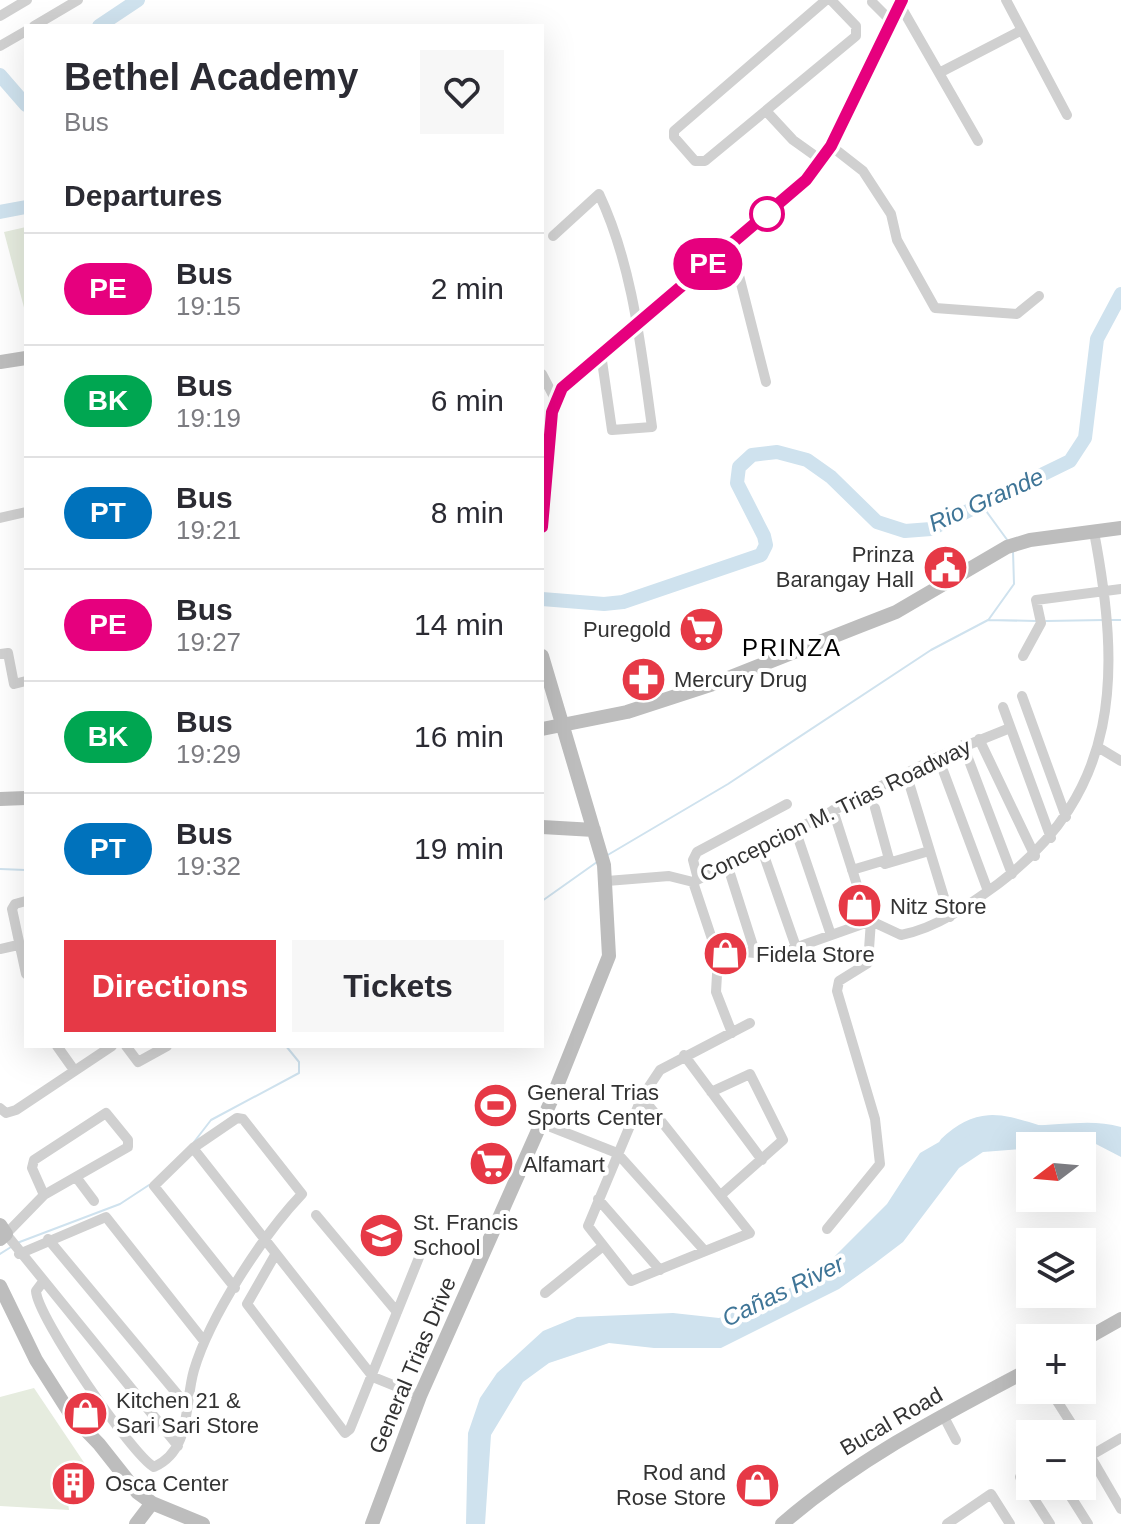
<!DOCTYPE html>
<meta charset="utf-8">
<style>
:root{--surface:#fff;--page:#f7f7f7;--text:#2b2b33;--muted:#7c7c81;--line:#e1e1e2;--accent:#e63946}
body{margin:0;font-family:Arial,sans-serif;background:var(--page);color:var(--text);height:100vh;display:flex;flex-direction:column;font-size:30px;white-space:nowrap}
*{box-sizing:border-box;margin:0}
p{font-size:26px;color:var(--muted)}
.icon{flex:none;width:44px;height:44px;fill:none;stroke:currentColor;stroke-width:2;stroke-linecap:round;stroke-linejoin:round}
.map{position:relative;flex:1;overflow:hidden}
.drawer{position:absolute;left:24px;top:24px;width:520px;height:1024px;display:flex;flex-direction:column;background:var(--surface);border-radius:0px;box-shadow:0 8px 32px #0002}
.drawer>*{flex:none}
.badge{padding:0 16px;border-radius:26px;font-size:28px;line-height:52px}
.needle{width:52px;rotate:254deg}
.buttons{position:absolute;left:1016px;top:1132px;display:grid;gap:16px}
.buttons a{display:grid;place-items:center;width:80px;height:80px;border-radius:0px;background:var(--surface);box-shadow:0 8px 32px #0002;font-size:40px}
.map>.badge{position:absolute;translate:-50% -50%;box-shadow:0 0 0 4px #fff}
h2{padding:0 40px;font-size:30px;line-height:72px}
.round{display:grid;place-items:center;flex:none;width:84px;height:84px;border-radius:0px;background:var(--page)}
.headline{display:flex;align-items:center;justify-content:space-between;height:136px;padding:0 40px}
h1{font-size:38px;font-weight:800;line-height:60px}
.primary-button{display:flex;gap:16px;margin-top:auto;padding:16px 40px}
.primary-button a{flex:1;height:92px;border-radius:0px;background:var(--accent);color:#fff;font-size:32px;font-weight:800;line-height:92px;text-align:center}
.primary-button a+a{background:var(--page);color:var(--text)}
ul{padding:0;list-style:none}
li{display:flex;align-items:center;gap:24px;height:112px;padding:0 40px;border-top:2px solid var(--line)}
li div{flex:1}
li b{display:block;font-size:30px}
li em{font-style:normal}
li .badge{min-width:88px;font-weight:700;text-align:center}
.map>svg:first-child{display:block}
.green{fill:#e6ecdf}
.water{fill:#cfe2ee}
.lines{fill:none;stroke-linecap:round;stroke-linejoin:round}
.stream{stroke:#cfe2ee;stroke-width:2}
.river{stroke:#cfe2ee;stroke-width:14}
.street{stroke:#d0d0d0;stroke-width:10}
.secondary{stroke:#bdbdbd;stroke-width:14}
.line-casing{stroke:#fff;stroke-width:18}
.line{stroke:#e6007e;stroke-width:12}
.stop-dot{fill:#fff;stroke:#e6007e;stroke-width:4}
.labels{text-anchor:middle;stroke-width:8;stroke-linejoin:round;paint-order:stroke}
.poi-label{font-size:22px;fill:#333;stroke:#fff;text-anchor:start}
.street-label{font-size:22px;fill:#333;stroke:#fff}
.water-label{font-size:24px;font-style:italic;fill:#3f7597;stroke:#fff}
.neighbourhood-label{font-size:24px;letter-spacing:2px;fill:#000;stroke:#fff}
</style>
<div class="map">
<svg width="1121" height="1524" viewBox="0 0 1121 1524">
<rect width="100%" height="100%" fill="#fff"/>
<path class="green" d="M 26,227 L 26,315 L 4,232 Z
M 34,1388 L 85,1464 L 66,1489 L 69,1510 L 0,1506 L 0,1397 Z"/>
<path class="water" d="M 1003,1123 C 1043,1131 1083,1116 1121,1127 L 1121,1157 L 1094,1143 L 983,1152 L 959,1168 L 903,1242 L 874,1264 L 839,1289 L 721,1348 L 654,1348 L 609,1343 L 549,1363 L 523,1382 L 491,1435 L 485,1524 L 466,1524 L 468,1433 L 480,1398 L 497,1373 L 543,1331 L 577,1317 L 673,1313 L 719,1318 L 790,1288 L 825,1266 L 887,1204 L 920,1153 L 953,1134 Z"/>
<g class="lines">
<path class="stream" d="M 981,504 L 1008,541
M 989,619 L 1014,584 L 1013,551
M 1110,620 L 1121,620
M 1046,621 L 1104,620
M 606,856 L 728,784 L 931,650 L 988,620 L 1036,621
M 0,869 L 26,870
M 542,901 L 597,862
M 194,1142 L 211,1120 L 299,1073 L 299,1062 L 286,1046
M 17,1243 L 120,1204 L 149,1185
M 0,1254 L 11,1247"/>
<path class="river" d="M 99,26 L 138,0
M 0,75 L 26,105
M 0,212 L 26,207
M 542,599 L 604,604 L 623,602 L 761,555 L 766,545 L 764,536 L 737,483 L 739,467 L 752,455 L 777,452 L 807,460 L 831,477 L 877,522 L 905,531 L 931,529 L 1070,461 L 1085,438 L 1097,339 L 1121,294
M 946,1144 C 981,1110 1006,1123 1045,1134"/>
<path class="street" d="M 826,0 L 674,131 L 674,137 L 695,161 L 705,161 L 856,36 L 856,26 L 831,0
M 1006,0 L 1067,115
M 872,2 L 893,23
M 900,5 L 978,141
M 0,16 L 27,0
M 34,26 L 78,0
M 0,46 L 26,31
M 939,73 L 1022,30
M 767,112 L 793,140 L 821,160
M 831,146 L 863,171 L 891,214 L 897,240 L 935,308 L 1017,314 L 1039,296
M 553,236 L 599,194 C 633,266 641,349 652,427 L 612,430 L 601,354
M 731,244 L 766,382
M 542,374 L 555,399
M 0,518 L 26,512
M 0,654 L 8,653 L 14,684 L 26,681
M 1023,656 L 1041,623 L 1036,600 L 1121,589
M 1022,696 L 1066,817
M 1003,707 L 1051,838
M 979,739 L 1035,856
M 963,745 L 1012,874
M 1101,749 L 1121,761
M 938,757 L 988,891
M 906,773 L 950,917
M 833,810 L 866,913 L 871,921 L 901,935 C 937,928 969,905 998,884 C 1121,791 1121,674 1094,532
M 795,829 L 831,935
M 761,847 L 796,947
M 727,864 L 755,952
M 885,864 L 929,851
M 852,870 L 889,859 L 875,808
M 698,879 L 693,860 L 697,852 L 787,804
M 607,881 L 669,876 L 693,882 L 938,757 L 1010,728
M 693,882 L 718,957 L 716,992 L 732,1033
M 26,901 L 15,904 L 12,909 L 26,974
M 0,949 L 18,945
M 718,957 L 745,952 L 775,955 L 871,921
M 57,1046 L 74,1070
M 126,1046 L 138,1062 L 167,1046
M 684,1055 L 762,1160
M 711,1092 L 750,1074 L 783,1140 L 722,1194
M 642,1097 L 750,1233 L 631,1281 L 588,1226 L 642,1097 L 660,1070 L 750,1023
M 0,1108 L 6,1113 L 16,1110 L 112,1046
M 541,1123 L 617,1153 L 704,1250
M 193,1148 L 373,1377 L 420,1396
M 76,1177 L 94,1201
M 44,1195 L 32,1168 L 34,1160 L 106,1113 L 128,1140 L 128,1147 L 44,1195 L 6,1234 L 178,1446
M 598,1199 L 660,1270
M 316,1215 L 397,1312
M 827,1229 L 880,1164 L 875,1119 L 837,991 L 839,981 L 868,963 L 871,921
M 48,1239 L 188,1407
M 19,1254 L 106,1217 L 204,1341
M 275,1255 L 247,1304 L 345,1433 L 350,1429 L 422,1250
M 42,1283 L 36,1291 C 37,1317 132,1455 154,1467 C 192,1450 184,1404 194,1370 C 210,1316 263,1235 302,1194 L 243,1119 L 237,1118 L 193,1148 L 154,1186 L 235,1288
M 545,1293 L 603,1246
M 1050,1390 L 1078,1434
M 943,1415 L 956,1440
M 1082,1442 L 1121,1509
M 1090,1456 L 1121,1438
M 1030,1471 L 1020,1477 L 1050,1524
M 1064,1486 L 1088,1524
M 947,1524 L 991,1494 L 1010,1524"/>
<path class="secondary" d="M 0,362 L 26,358
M 542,528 L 552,412 L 562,388 L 806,180 L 831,146 L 902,0
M 542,729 L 627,712 L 713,684 L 860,626 L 896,612 L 1007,547 L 1030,540 L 1121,528
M 0,799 L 26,798
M 542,827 L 594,830
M 0,1225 L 6,1234 L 0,1239
M 0,1286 L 36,1360 L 71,1415 L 99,1444 L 137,1492 L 152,1503 L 203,1524
M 1082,1341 L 1121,1319
M 136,1524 L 152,1503
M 372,1524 L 420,1396 L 551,1101 L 609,956 L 604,865 L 542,656
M 782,1524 C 859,1458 941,1416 1030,1369"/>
</g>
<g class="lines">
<defs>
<path id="line" d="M 542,527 L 552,412 L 562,388 L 806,180 L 831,146 L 902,0"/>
</defs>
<use href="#line" class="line-casing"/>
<use href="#line" class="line"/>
</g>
<defs>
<symbol id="civic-disc" viewBox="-11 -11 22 22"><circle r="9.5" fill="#e63946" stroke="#fff"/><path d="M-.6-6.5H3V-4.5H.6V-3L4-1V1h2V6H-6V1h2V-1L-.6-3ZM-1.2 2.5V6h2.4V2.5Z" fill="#fff"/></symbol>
<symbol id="supermarket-disc" viewBox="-11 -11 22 22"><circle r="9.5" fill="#e63946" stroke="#fff"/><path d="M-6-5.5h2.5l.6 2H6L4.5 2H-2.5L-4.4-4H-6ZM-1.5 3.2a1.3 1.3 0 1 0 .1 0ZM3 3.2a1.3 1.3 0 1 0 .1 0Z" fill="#fff"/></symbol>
<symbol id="pharmacy-disc" viewBox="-11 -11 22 22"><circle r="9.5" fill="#e63946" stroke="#fff"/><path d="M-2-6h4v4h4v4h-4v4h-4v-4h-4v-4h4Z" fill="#fff"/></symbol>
<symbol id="shop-disc" viewBox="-11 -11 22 22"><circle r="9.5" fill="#e63946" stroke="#fff"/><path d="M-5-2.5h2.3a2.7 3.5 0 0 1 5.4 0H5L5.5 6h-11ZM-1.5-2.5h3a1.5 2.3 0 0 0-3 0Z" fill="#fff"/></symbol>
<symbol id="stadium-disc" viewBox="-11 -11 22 22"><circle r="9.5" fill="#e63946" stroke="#fff"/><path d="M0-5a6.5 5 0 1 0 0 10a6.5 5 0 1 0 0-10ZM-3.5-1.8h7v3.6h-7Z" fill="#fff"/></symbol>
<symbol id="school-disc" viewBox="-11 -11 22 22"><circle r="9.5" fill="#e63946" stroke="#fff"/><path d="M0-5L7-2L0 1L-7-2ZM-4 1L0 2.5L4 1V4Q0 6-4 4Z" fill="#fff"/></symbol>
<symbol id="building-disc" viewBox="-11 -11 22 22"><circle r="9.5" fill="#e63946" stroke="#fff"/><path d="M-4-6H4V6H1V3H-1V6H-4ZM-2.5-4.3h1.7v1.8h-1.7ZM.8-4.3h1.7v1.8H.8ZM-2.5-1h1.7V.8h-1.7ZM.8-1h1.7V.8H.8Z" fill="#fff"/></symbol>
</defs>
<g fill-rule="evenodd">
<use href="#civic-disc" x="920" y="542" width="51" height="51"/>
<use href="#supermarket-disc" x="676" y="604" width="51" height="51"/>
<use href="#pharmacy-disc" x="618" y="654" width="51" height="51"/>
<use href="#shop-disc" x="834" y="880" width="51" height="51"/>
<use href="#shop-disc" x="700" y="928" width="51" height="51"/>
<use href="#stadium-disc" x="470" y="1080" width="51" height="51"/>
<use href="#supermarket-disc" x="466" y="1138" width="51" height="51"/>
<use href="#school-disc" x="356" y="1210" width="51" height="51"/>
<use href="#shop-disc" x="60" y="1388" width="51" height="51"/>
<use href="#building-disc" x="48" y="1458" width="51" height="51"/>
<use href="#shop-disc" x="732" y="1460" width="51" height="51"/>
</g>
<circle class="stop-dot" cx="767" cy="214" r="16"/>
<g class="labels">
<g class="poi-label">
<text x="914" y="562" text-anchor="end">Prinza<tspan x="914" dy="25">Barangay Hall</tspan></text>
<text x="671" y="637" text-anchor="end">Puregold</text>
<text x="674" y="687">Mercury Drug</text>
<text x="890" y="914">Nitz Store</text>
<text x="756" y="962">Fidela Store</text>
<text x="527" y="1100">General Trias<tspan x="527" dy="25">Sports Center</tspan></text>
<text x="523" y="1172">Alfamart</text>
<text x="413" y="1230">St. Francis<tspan x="413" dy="25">School</tspan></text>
<text x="116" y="1408">Kitchen 21 &amp;<tspan x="116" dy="25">Sari Sari Store</tspan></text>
<text x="726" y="1480" text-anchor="end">Rod and<tspan x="726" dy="25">Rose Store</tspan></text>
<text x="105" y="1491">Osca Center</text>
</g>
<g class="street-label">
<text transform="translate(835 810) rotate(-26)" y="8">Concepcion M. Trias Roadway</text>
<text transform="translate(412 1365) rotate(-67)" y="8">General Trias Drive</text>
<text transform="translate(891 1421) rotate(-30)" y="8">Bucal Road</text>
</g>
<g class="water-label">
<text transform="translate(986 500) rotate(-24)" y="8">Rio Grande</text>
<text transform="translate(783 1291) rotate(-26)" y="8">Cañas River</text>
</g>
<g class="neighbourhood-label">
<text x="792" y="656">PRINZA</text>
</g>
</g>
</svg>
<div class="buttons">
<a><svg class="needle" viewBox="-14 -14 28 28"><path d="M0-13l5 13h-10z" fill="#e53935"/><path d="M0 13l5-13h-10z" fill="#7c7c81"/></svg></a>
<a><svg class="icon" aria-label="layers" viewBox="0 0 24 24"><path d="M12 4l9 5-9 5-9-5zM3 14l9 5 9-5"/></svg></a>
<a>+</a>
<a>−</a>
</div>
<b class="badge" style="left:708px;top:264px;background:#e6007e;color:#fff">PE</b>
<section class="drawer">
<div class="headline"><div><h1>Bethel Academy</h1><p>Bus</p></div><a class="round"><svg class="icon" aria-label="heart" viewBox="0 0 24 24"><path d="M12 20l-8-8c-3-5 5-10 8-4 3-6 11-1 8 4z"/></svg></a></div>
<h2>Departures</h2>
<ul>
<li><span class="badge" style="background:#e6007e;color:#fff">PE</span><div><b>Bus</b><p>19:15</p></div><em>2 min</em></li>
<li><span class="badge" style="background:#00a651;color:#fff">BK</span><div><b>Bus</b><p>19:19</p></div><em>6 min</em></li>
<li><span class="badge" style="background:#0072bc;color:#fff">PT</span><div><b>Bus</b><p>19:21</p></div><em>8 min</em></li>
<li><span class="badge" style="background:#e6007e;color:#fff">PE</span><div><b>Bus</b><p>19:27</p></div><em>14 min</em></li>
<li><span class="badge" style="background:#00a651;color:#fff">BK</span><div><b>Bus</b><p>19:29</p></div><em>16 min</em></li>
<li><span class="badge" style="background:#0072bc;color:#fff">PT</span><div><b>Bus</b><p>19:32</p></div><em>19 min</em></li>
</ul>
<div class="primary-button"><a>Directions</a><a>Tickets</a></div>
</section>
</div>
